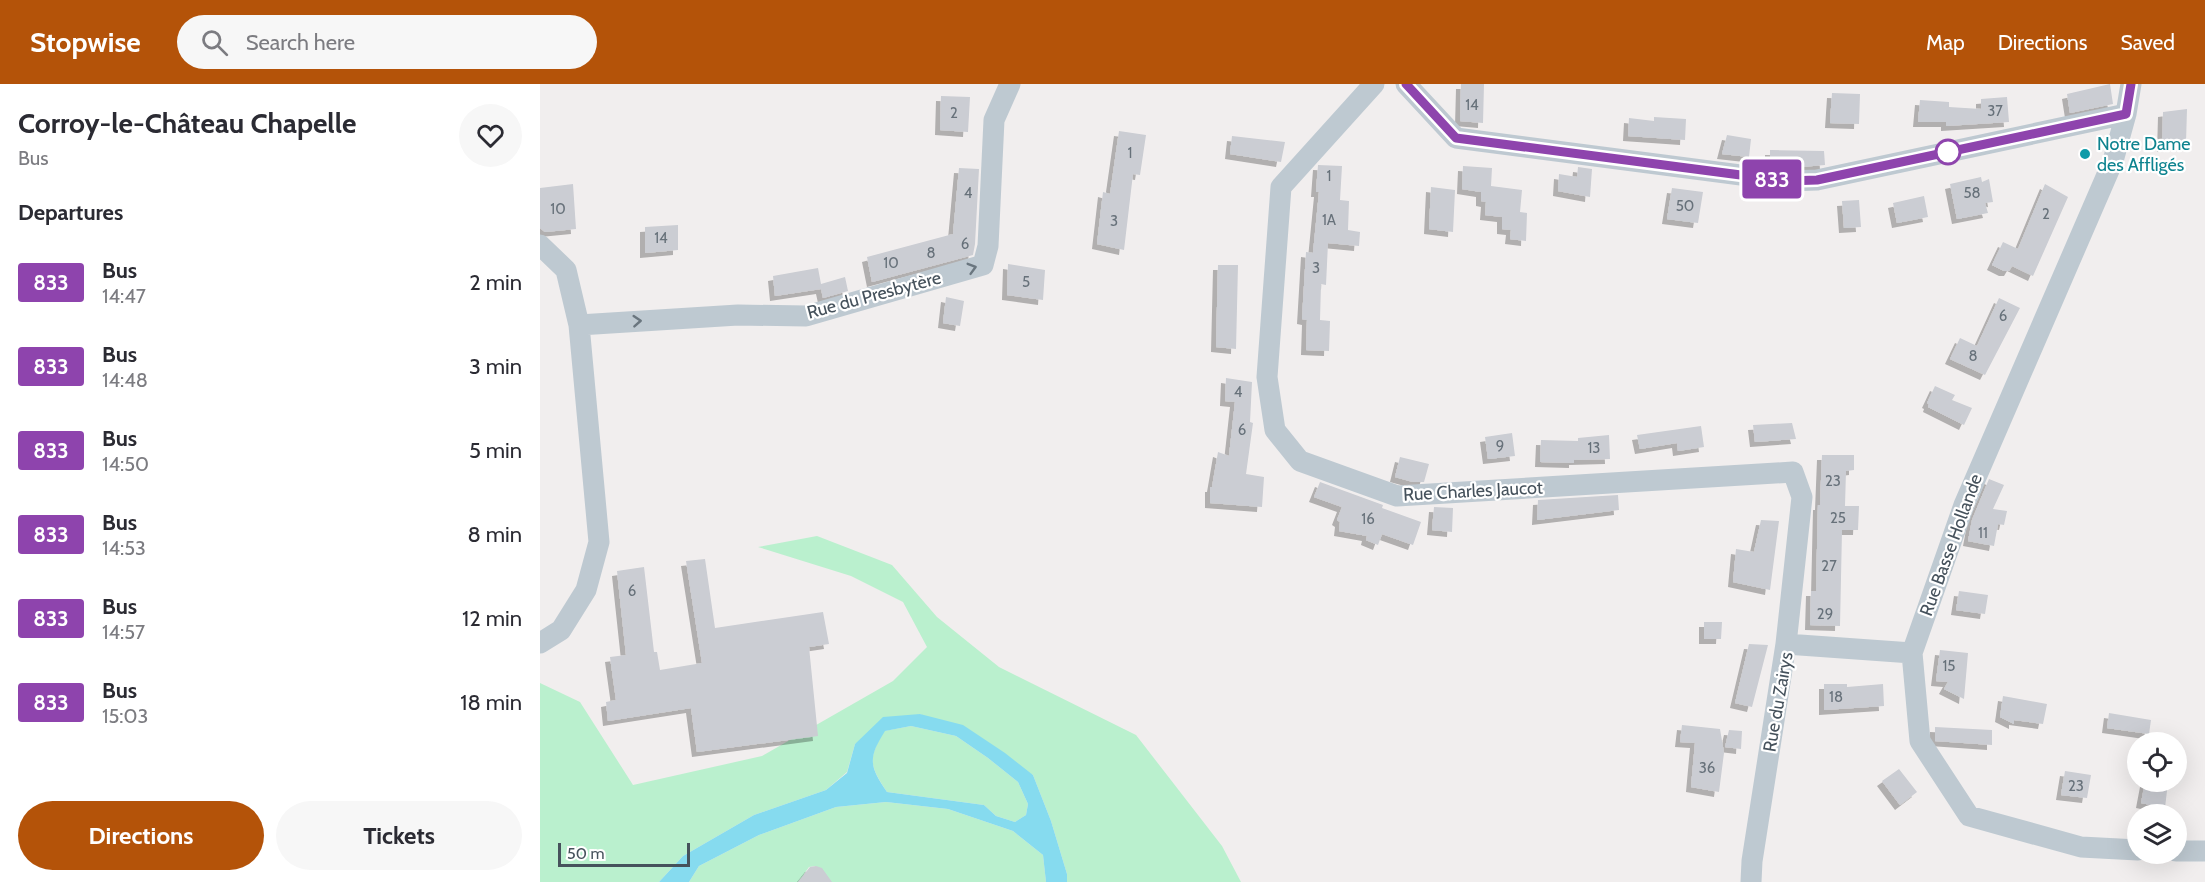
<!DOCTYPE html>
<meta charset="utf-8">
<style>
:root{--surface:#fff;--page:#f7f7f7;--text:#2b2b33;--muted:#7c7c81;--accent:#b45309}
body{margin:0;font-family:Cabin,sans-serif;background:var(--page);color:var(--text);height:100vh;display:flex;flex-direction:column;font-size:22px;white-space:nowrap}
*{box-sizing:border-box;margin:0}
p{font-size:20px;color:var(--muted)}
.icon{flex:none;width:33px;height:33px;fill:none;stroke:currentColor;stroke-width:2;stroke-linecap:round;stroke-linejoin:round}
.map{position:relative;flex:1;overflow:hidden}
.panel{display:flex;flex-direction:column;background:var(--surface);width:540px}
.panel>*{flex:none}
.badge{padding:0 12px;border-radius:4px;font-size:21px;line-height:39px}
.buttons{position:absolute;left:1587px;top:648px;display:grid;gap:12px}
.buttons a{display:grid;place-items:center;width:60px;height:60px;border-radius:50%;background:var(--surface);box-shadow:0 6px 24px #0002;font-size:30px}
.scale{position:absolute;left:18px;bottom:15px;width:132px;box-sizing:border-box;padding-left:6px;border:3px solid #46525c;border-top:0;font-size:16px;line-height:21px;white-space:nowrap;color:#46525c;-webkit-text-stroke:4px #fff;paint-order:stroke}
.map>.badge{position:absolute;translate:-50% -50%;box-shadow:0 0 0 3px #fff}
h2{padding:0 18px;font-size:22px;line-height:54px}
.round{display:grid;place-items:center;flex:none;width:63px;height:63px;border-radius:32px;background:var(--page)}
.headline{display:flex;align-items:center;justify-content:space-between;height:102px;padding:0 18px}
h1{font-size:28px;font-weight:700;line-height:45px}
.action{display:flex;gap:12px;margin-top:auto;padding:12px 18px}
.action a{flex:1;height:69px;border-radius:36px;background:var(--accent);color:#fff;font-size:24px;font-weight:700;line-height:69px;text-align:center}
.action a+a{background:var(--page);color:var(--text)}
ul{padding:0;list-style:none}
li{display:flex;align-items:center;gap:18px;height:84px;padding:0 18px}
li div{flex:1}
li b{display:block;font-size:22px}
li em{font-style:normal}
li .badge{min-width:66px;font-weight:700;text-align:center}
header{display:flex;align-items:center;gap:36px;box-sizing:border-box;height:84px;padding:0 30px;background:var(--accent);color:#fff}
header strong{font-size:28px}
nav{display:flex;gap:33px;margin-inline-start:auto;font-size:21px}
.search{width:420px;height:54px;background:var(--page);display:flex;align-items:center;gap:15px;box-sizing:border-box;padding:0 21px;border-radius:33px;color:var(--muted);font-size:22px}
main{display:flex;flex:1;min-height:0}
.map>svg:first-child{display:block}
.green{fill:#baf0ce}
.water{fill:#86dbef;fill-rule:evenodd}
.building{fill:#cbcdd3;filter:url(#shadow)}
.lines{fill:none;stroke-linecap:round;stroke-linejoin:round}
.minor{stroke:#bec9d1;stroke-width:21}
.oneway{stroke:#6a767f}
.line-casing{stroke:#fff;stroke-width:14}
.line{stroke:#8e44ad;stroke-width:9}
.stop-dot{fill:#fff;stroke:#8e44ad;stroke-width:3}
.culture-dot{fill:#0f9aa8;stroke:#fff;stroke-width:2}
.labels{text-anchor:middle;stroke-width:4.5;stroke-linejoin:round;paint-order:stroke}
.number-label{font-size:15px;fill:#67717a}
.culture-label{font-size:18px;fill:#0d838f;stroke:#fff;text-anchor:start}
.street-label{font-size:18px;fill:#46525c;stroke:#fff}
</style>
<header>
<strong>Stopwise</strong>
<div class="search"><svg class="icon" aria-label="search" viewBox="0 0 24 24"><circle cx="10" cy="10" r="6"/><path d="M15 15l6 6"/></svg>Search here</div>
<nav><a>Map</a><a>Directions</a><a>Saved</a></nav>
</header>
<main>
<section class="panel">
<div class="headline"><div><h1>Corroy-le-Château Chapelle</h1><p>Bus</p></div><a class="round"><svg class="icon" aria-label="heart" viewBox="0 0 24 24"><path d="M12 20l-8-8c-3-5 5-10 8-4 3-6 11-1 8 4z"/></svg></a></div>
<h2>Departures</h2>
<ul>
<li><span class="badge" style="background:#8e44ad;color:#fff">833</span><div><b>Bus</b><p>14:47</p></div><em>2 min</em></li>
<li><span class="badge" style="background:#8e44ad;color:#fff">833</span><div><b>Bus</b><p>14:48</p></div><em>3 min</em></li>
<li><span class="badge" style="background:#8e44ad;color:#fff">833</span><div><b>Bus</b><p>14:50</p></div><em>5 min</em></li>
<li><span class="badge" style="background:#8e44ad;color:#fff">833</span><div><b>Bus</b><p>14:53</p></div><em>8 min</em></li>
<li><span class="badge" style="background:#8e44ad;color:#fff">833</span><div><b>Bus</b><p>14:57</p></div><em>12 min</em></li>
<li><span class="badge" style="background:#8e44ad;color:#fff">833</span><div><b>Bus</b><p>15:03</p></div><em>18 min</em></li>
</ul>
<div class="action"><a>Directions</a><a>Tickets</a></div>
</section>
<div class="map">
<svg width="1665" height="798" viewBox="0 0 1665 798">
<defs>
<filter id="shadow"><feDropShadow dx="-5" dy="5" stdDeviation="0" flood-color="#0004"/></filter>
</defs>
<rect width="100%" height="100%" fill="#f1eeee"/>
<path class="green" d="M 277,452 L 352,481 L 397,533 L 459,583 L 596,651 L 682,762 L 701,798 L 527,798 L 527,790 L 511,737 L 493,691 L 380,630 L 315,660 L 307,688 L 286,706 L 214,731 L 143,772 L 119,798 L 0,798 L 0,599 L 40,618 L 93,701 L 222,672 L 353,597 L 387,563 L 363,518 L 311,492 L 218,463 Z
M 371,642 L 416,652 L 448,674 L 478,698 L 488,720 L 486,731 L 475,738 L 456,732 L 444,721 L 347,708 C 329,681 328,675 344,647 Z
M 346,718 L 408,725 L 473,747 L 503,771 L 506,798 L 286,798 L 276,782 L 269,783 L 264,790 L 264,798 L 149,798 L 159,782 L 219,751 L 296,723 Z"/>
<path class="water" d="M 380,630 L 423,641 L 465,669 L 493,691 L 511,737 L 527,790 L 527,798 L 506,798 L 503,771 L 473,747 L 408,725 L 346,718 L 296,723 L 219,751 L 159,782 L 149,798 L 119,798 L 143,772 L 214,731 L 286,706 L 307,689 L 315,660 L 343,633 ZM 371,642 L 416,652 L 448,674 L 478,698 L 488,720 L 486,731 L 475,738 L 456,732 L 444,721 L 347,708 C 329,682 328,674 345,647 Z"/>
<path class="building" d="M 921,0 L 944,0 L 943,39 L 920,37 Z
M 1570,0 L 1573,20 L 1530,29 L 1527,10 Z
M 1292,9 L 1320,10 L 1319,40 L 1290,39 Z
M 401,12 L 430,13 L 428,48 L 400,46 Z
M 1467,13 L 1469,38 L 1406,42 L 1406,38 L 1378,38 L 1380,16 L 1409,18 L 1409,23 L 1441,25 L 1441,15 Z
M 1647,25 L 1646,59 L 1622,63 L 1623,28 Z
M 1114,33 L 1146,35 L 1145,56 L 1088,52 L 1089,34 L 1114,37 Z
M 579,47 L 606,51 L 600,91 L 593,90 L 584,166 L 557,160 L 563,108 L 570,110 Z
M 1187,51 L 1211,55 L 1209,73 L 1182,70 Z
M 692,52 L 745,58 L 741,78 L 690,70 Z
M 1230,66 L 1284,67 L 1285,81 L 1248,84 L 1230,82 Z
M 778,81 L 802,82 L 800,116 L 809,117 L 808,146 L 820,148 L 819,162 L 788,159 L 786,201 L 781,200 L 780,236 L 790,237 L 789,267 L 766,266 L 767,236 L 762,235 L 766,168 L 773,169 L 779,108 L 776,108 Z
M 923,82 L 952,84 L 951,102 L 982,106 L 980,128 L 987,129 L 986,157 L 970,155 L 971,146 L 962,145 L 962,133 L 945,131 L 946,118 L 941,117 L 941,108 L 922,105 Z
M 1038,83 L 1052,85 L 1050,113 L 1018,107 L 1019,90 L 1037,93 Z
M 419,84 L 439,85 L 435,160 L 433,171 L 332,198 L 327,173 L 413,150 Z
M 1441,93 L 1442,98 L 1449,95 L 1453,118 L 1445,119 L 1448,129 L 1417,135 L 1410,100 Z
M 33,100 L 36,145 L 5,148 L 0,144 L 0,104 Z
M 1505,100 L 1528,113 L 1493,192 L 1472,182 L 1469,187 L 1464,187 L 1452,181 L 1463,158 L 1478,165 Z
M 891,103 L 915,106 L 913,148 L 889,145 Z
M 1132,104 L 1163,108 L 1158,139 L 1127,135 Z
M 1384,112 L 1388,133 L 1357,139 L 1353,119 Z
M 1319,116 L 1321,143 L 1304,144 L 1302,117 Z
M 138,141 L 138,166 L 105,169 L 105,143 Z
M 468,180 L 505,186 L 503,216 L 467,211 Z
M 678,181 L 698,181 L 696,265 L 676,263 Z
M 278,184 L 281,200 L 305,193 L 308,207 L 283,214 L 281,205 L 235,212 L 233,192 Z
M 406,213 L 424,217 L 420,242 L 403,239 Z
M 1459,214 L 1480,224 L 1445,291 L 1410,275 L 1420,254 L 1437,262 Z
M 686,294 L 712,298 L 710,338 L 713,339 L 706,390 L 724,393 L 722,423 L 670,419 L 670,403 L 672,403 L 678,368 L 689,372 L 695,318 L 685,317 Z
M 1395,302 L 1415,311 L 1412,316 L 1432,324 L 1424,341 L 1388,323 L 1389,320 L 1387,319 Z
M 1252,339 L 1256,355 L 1215,358 L 1213,341 Z
M 1161,342 L 1164,363 L 1138,367 L 1137,359 L 1100,365 L 1097,351 Z
M 972,349 L 975,372 L 948,375 L 945,353 Z
M 1069,351 L 1070,375 L 1034,376 L 1034,379 L 1000,378 L 1001,356 L 1038,357 L 1038,354 Z
M 1282,371 L 1314,371 L 1314,386 L 1306,387 L 1305,422 L 1319,422 L 1318,446 L 1302,446 L 1300,542 L 1270,541 L 1271,507 L 1276,507 L 1278,421 L 1280,421 Z
M 860,373 L 889,380 L 884,398 L 873,398 L 855,393 Z
M 1449,395 L 1464,401 L 1453,425 L 1467,427 L 1464,441 L 1458,440 L 1454,462 L 1428,457 L 1432,436 Z
M 780,398 L 843,421 L 842,424 L 881,438 L 873,461 L 842,450 L 838,461 L 826,456 L 827,452 L 799,447 L 800,438 L 797,436 L 802,423 L 774,413 Z
M 1078,411 L 1079,426 L 997,436 L 998,416 Z
M 894,423 L 913,424 L 912,448 L 892,446 Z
M 1221,436 L 1239,437 L 1230,506 L 1193,498 L 1196,465 L 1214,468 Z
M 165,475 L 175,544 L 283,528 L 289,560 L 269,563 L 278,652 L 157,668 L 151,624 L 68,637 L 66,618 L 76,616 L 70,573 L 86,571 L 77,487 L 104,483 L 114,568 L 117,568 L 120,586 L 162,579 L 146,477 Z
M 1419,507 L 1448,511 L 1445,530 L 1416,526 Z
M 1164,538 L 1182,538 L 1181,555 L 1164,555 Z
M 1209,560 L 1228,561 L 1212,623 L 1195,619 Z
M 1400,566 L 1428,569 L 1424,615 L 1404,605 L 1408,598 L 1396,597 Z
M 1284,600 L 1307,600 L 1307,603 L 1343,600 L 1344,622 L 1284,626 Z
M 1463,612 L 1507,620 L 1503,640 L 1474,636 L 1474,640 L 1460,633 Z
M 1569,629 L 1611,636 L 1609,650 L 1567,644 Z
M 1142,641 L 1180,645 L 1184,669 L 1179,708 L 1151,703 L 1155,659 L 1140,658 Z
M 1395,643 L 1452,646 L 1452,661 L 1395,657 Z
M 1189,646 L 1202,647 L 1201,665 L 1185,663 Z
M 1359,685 L 1377,708 L 1360,721 L 1342,697 Z
M 1525,687 L 1551,691 L 1547,714 L 1521,711 Z
M 1605,698 L 1628,698 L 1625,724 L 1601,719 Z
M 276,782 L 282,784 L 292,798 L 258,798 L 270,783 Z"/>
<g class="lines">
<path class="minor" d="M 834,0 L 741,103 L 727,293 L 735,346 L 760,377 L 857,412 L 1253,388 L 1262,413 L 1246,560 L 1212,777 L 1211,798
M 866,0 L 916,54 L 1247,97 L 1277,96 L 1586,30
M 1591,0 L 1586,30 L 1573,77 L 1424,421 L 1372,569 L 1380,657 L 1429,732 L 1541,763 L 1598,766
M 0,161 L 26,186 L 39,241 L 59,458 L 46,506 L 21,546 L 0,559
M 39,241 L 198,231 L 266,232 L 443,181 L 448,162 L 454,36 L 470,0
M 1246,560 L 1372,569
M 1636,767 L 1665,767"/>
</g>
<defs><path id="oneway-chevron" d="M-2-3.5L2.5 0L-2 3.5" fill="none" stroke-width="1.6" stroke-linecap="round" stroke-linejoin="round" transform="scale(1.5)"/></defs>
<g class="oneway">
<use href="#oneway-chevron" transform="translate(432 184) rotate(-16)"/>
<use href="#oneway-chevron" transform="translate(97 237) rotate(-4)"/>
</g>
<g class="lines">
<defs>
<path id="line" d="M 866,0 L 916,54 L 1247,97 L 1277,96 L 1586,30 L 1591,0"/>
</defs>
<use href="#line" class="line-casing"/>
<use href="#line" class="line"/>
</g>
<circle class="stop-dot" cx="1408" cy="68" r="12"/>
<circle class="culture-dot" cx="1545" cy="70" r="6"/>
<g class="labels">
<g class="number-label">
<text x="932" y="26">14</text>
<text x="1455" y="32">37</text>
<text x="414" y="34">2</text>
<text x="590" y="74">1</text>
<text x="789" y="97">1</text>
<text x="428" y="114">4</text>
<text x="1432" y="114">58</text>
<text x="1145" y="127">50</text>
<text x="18" y="130">10</text>
<text x="1506" y="135">2</text>
<text x="789" y="141">1A</text>
<text x="574" y="142">3</text>
<text x="121" y="159">14</text>
<text x="425" y="165">6</text>
<text x="391" y="174">8</text>
<text x="351" y="184">10</text>
<text x="776" y="189">3</text>
<text x="486" y="203">5</text>
<text x="1463" y="237">6</text>
<text x="1433" y="277">8</text>
<text x="698" y="313">4</text>
<text x="702" y="351">6</text>
<text x="960" y="367">9</text>
<text x="1054" y="369">13</text>
<text x="1293" y="402">23</text>
<text x="1298" y="439">25</text>
<text x="828" y="440">16</text>
<text x="1443" y="454">11</text>
<text x="1289" y="487">27</text>
<text x="92" y="512">6</text>
<text x="1285" y="535">29</text>
<text x="1409" y="587">15</text>
<text x="1296" y="618">18</text>
<text x="1167" y="689">36</text>
<text x="1536" y="707">23</text>
</g>
<g class="culture-label">
<text x="1557" y="66">Notre Dame<tspan x="1557" dy="21">des Affligés</tspan></text>
</g>
<g class="street-label">
<text transform="translate(334 211) rotate(-15)" y="6">Rue du Presbytère</text>
<text transform="translate(933 407) rotate(-3)" y="6">Rue Charles Jaucot</text>
<text transform="translate(1411 461) rotate(-70)" y="6">Rue Basse Hollande</text>
<text transform="translate(1238 618) rotate(-80)" y="6">Rue du Zairys</text>
</g>
</g>
</svg>
<div class="buttons">
<a><svg class="icon" aria-label="locate" viewBox="0 0 24 24"><circle cx="12" cy="12" r="6"/><path d="M12 2v4M12 18v4M2 12h4M18 12h4"/></svg></a>
<a><svg class="icon" aria-label="layers" viewBox="0 0 24 24"><path d="M12 4l9 5-9 5-9-5zM3 14l9 5 9-5"/></svg></a>
</div>
<div class="scale">50 m</div>
<b class="badge" style="left:1232px;top:95px;background:#8e44ad;color:#fff">833</b>
</div>
</main>
